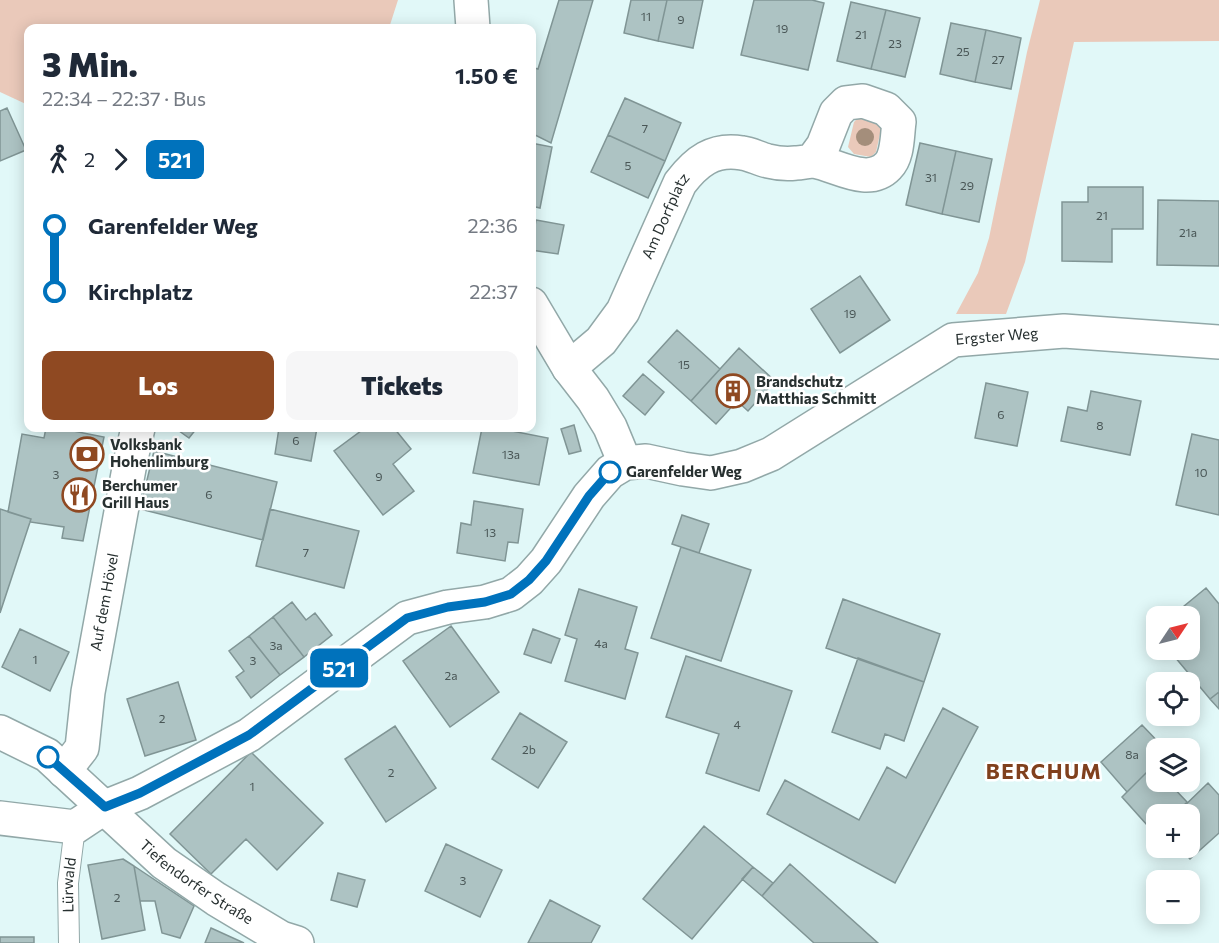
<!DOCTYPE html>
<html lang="de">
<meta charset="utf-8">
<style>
:root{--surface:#fff;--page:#f6f6f7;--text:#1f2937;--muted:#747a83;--accent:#8f4922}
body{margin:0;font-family:Commissioner,sans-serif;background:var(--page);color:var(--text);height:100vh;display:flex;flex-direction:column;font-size:22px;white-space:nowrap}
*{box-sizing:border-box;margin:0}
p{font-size:20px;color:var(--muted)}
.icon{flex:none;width:33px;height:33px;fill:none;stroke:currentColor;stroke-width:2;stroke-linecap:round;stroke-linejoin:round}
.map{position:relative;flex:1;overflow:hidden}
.side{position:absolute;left:24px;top:24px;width:512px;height:408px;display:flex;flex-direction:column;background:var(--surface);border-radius:12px;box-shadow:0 3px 15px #0003}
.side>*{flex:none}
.badge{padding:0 12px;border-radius:9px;font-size:21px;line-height:39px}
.needle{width:39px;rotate:55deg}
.fabs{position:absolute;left:1146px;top:606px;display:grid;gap:12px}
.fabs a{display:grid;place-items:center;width:54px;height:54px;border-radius:12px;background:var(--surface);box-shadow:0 3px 15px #0003;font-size:30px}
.map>.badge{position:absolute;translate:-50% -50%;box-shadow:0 0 0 3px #fff}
.legs{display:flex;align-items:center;gap:9px;height:66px;padding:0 18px;font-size:20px}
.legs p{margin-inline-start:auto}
.overview{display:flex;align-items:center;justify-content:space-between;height:102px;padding:0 18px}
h1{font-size:33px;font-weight:800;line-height:45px}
.cta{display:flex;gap:12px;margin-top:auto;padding:12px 18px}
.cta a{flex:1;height:69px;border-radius:12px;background:var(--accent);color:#fff;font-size:24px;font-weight:800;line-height:69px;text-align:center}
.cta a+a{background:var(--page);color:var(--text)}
ul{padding:0 18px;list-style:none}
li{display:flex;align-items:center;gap:21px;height:66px;font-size:22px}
li i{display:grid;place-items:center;width:9px;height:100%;margin:0 8px;background:currentColor}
li i::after{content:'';width:15px;height:15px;margin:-8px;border:4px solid;border-radius:50%;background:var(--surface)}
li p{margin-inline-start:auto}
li:first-child i{background:linear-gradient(#0000 50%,currentColor 0)}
li:last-child i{background:linear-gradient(currentColor 50%,#0000 0)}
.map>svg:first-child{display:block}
.green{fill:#eac9ba}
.building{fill:#adc3c3;stroke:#809595;stroke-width:1.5}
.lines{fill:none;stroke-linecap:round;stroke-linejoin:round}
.lane-casing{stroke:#92a8a8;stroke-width:22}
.street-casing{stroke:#92a8a8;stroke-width:36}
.lane{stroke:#fff;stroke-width:20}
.street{stroke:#fff;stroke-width:33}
.tree{fill:#a48e7b}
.line-1-casing{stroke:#fff;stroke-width:14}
.line-1{stroke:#0072bc;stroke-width:9}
.stop-1-dot{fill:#fff;stroke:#0072bc;stroke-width:3}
.labels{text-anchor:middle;stroke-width:5;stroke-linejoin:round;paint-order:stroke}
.number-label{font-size:12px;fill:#495656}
.street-label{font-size:15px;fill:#283131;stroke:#fff}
.poi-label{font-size:15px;font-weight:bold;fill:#283131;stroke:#fff;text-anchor:start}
.stop-label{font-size:15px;font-weight:bold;fill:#283131;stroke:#fff;text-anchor:start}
.district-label{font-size:21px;font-weight:bold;letter-spacing:1.5px;fill:#80401d;stroke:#fff}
</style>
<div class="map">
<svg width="1219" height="943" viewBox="0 0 1219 943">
<rect width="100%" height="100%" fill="#e1f8f8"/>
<path class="green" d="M 0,0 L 398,0 L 389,28 L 28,28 L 28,105 L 0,92 Z
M 1040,0 L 1219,0 L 1219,41 L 1074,42 L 1025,262 L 1006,314 L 956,314 L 978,273 L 989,238 L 1027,52 Z
M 860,116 L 882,125 L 876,152 L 871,157 L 854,154 L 848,147 L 854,122 Z"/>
<path class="building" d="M 559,0 L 593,0 L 551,143 L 531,133 L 531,67 L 538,69 Z
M 631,0 L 667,0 L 658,41 L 624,33 Z
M 667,0 L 703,0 L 693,48 L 658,41 Z
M 754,0 L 812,0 L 824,3 L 808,70 L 741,55 Z
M 851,2 L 886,10 L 871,69 L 837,61 Z
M 886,10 L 920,18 L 905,77 L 871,69 Z
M 951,23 L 986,30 L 975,82 L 940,74 Z
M 986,30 L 1021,38 L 1011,89 L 975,82 Z
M 625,98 L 681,123 L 665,161 L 608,135 Z
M 7,108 L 26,150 L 0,161 L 0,111 Z
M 608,135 L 665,161 L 648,198 L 591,172 Z
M 531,143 L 552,147 L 540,208 L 531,206 Z
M 920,143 L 956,151 L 942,214 L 906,205 Z
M 956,151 L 992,159 L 979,222 L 942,214 Z
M 1088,187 L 1143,187 L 1143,229 L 1112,229 L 1112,262 L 1062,261 L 1062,202 L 1088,202 Z
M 1158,200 L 1219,201 L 1219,266 L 1157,265 Z
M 536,220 L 564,225 L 558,254 L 531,250 Z
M 860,276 L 890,320 L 840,353 L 811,309 Z
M 677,330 L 720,369 L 691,401 L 648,362 Z
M 739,348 L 775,381 L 748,411 L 737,401 L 716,424 L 691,401 Z
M 643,374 L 664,392 L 645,415 L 623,396 Z
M 986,383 L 1028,392 L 1017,446 L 975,438 Z
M 1091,391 L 1141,401 L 1130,455 L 1061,441 L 1068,407 L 1087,411 Z
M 574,425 L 581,451 L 569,454 L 561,429 Z
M 46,428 L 58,428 L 104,437 L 83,541 L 62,538 L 64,527 L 30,522 L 31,519 L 8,512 L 22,434 L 44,438 Z
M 175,428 L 197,428 L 189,438 Z
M 279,428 L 317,428 L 311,461 L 275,454 Z
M 365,428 L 394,428 L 411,449 L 393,464 L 414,491 L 383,515 L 334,451 Z
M 482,428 L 497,428 L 548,438 L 539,485 L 473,473 Z
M 1192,434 L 1219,440 L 1219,515 L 1176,505 Z
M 154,451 L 277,482 L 263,540 L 140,509 Z
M 474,501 L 523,509 L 518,543 L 508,542 L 505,561 L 457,553 L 461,523 L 471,525 Z
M 0,509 L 31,519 L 0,613 Z
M 270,509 L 359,531 L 344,588 L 256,566 Z
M 682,515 L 709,524 L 699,553 L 672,544 Z
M 681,547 L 751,570 L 721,661 L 651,638 Z
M 1206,588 L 1219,604 L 1219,692 L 1210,699 L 1169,650 L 1190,650 L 1190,616 L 1172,616 Z
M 579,589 L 637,607 L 625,649 L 638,653 L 625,699 L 565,681 L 577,639 L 565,635 Z
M 843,599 L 940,634 L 924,682 L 826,648 Z
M 292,602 L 306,620 L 315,613 L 332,635 L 304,657 L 273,617 Z
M 273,617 L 304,657 L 280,675 L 249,636 Z
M 451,626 L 499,692 L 450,727 L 403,661 Z
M 20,629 L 69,652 L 50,691 L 2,667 Z
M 533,629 L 560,639 L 551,663 L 524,654 Z
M 249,636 L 280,675 L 251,698 L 236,677 L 244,671 L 229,651 Z
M 686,656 L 792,691 L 759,791 L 706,773 L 719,734 L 666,717 Z
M 858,658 L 924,682 L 904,741 L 885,734 L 880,749 L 832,732 Z
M 178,682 L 196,740 L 145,756 L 127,699 Z
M 1219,692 L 1219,709 L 1210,699 Z
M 943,708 L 978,727 L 895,883 L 767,814 L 785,780 L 859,820 L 887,767 L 906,778 Z
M 520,713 L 567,742 L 538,788 L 492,759 Z
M 1142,725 L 1164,748 L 1156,748 L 1156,763 L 1127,792 L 1101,762 Z
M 395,726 L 436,788 L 386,822 L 345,759 Z
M 251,752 L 323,823 L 277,870 L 246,839 L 211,874 L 170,834 Z
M 1153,766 L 1156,769 L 1156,782 L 1168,782 L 1187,802 L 1176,814 L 1156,814 L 1156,835 L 1122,797 Z
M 1208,783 L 1219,795 L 1219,833 L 1190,859 L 1180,848 L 1190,848 L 1190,814 L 1176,814 Z
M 704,826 L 753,867 L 692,939 L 643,899 Z
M 446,844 L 502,870 L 480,917 L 425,891 Z
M 123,859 L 134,866 L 145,930 L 102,939 L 88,865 Z
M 790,864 L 878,943 L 814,943 L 762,896 Z
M 134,866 L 194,906 L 180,938 L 162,933 L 155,901 L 140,901 Z
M 753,867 L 773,883 L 762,896 L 742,879 Z
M 338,873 L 365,880 L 357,907 L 331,900 Z
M 550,900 L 600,926 L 591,943 L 528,943 Z
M 211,928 L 244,943 L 205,943 Z
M 0,937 L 34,937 L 34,943 L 0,943 Z"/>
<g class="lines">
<defs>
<g id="lane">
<path id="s1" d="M 69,943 L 68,883 L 75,827"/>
</g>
<g id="street">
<path d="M 471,0 L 473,28"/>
<path d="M 531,304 L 569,368 L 593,399 L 610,427 L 625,463"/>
<path id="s2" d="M 569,368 L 601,341 L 623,311 L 680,183 C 696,162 713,148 742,153 C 751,154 759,159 768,161 C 776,163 787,164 796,163 C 802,163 808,161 814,161 C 837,165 868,187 888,166 C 898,156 897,136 899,122 L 886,109 L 863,101 L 846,103 L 836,113 L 823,146 L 812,161"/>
<path id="s3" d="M 0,732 L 47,755 L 164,863 L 216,899 L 281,938 L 297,943"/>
<path id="s4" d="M 64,771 L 82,748 L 88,692 L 130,463 L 138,428"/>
<path id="s5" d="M 0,818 L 75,827 L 105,807 L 140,793 L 249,735 L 407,618 L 448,607 L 485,602 L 511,594 L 529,580 L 546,561 L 589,496 L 610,472 L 625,463 L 646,461 L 683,469 L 711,473 L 742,466 L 771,454 L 953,340 L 1064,331 L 1219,342"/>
</g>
</defs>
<use href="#lane" class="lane-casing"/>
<use href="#street" class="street-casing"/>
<use href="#lane" class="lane"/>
<use href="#street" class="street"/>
</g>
<circle class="tree" cx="865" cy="137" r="9"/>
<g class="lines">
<defs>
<path id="line-1" d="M 48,757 L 105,807 L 140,793 L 249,735 L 407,618 L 448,607 L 485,602 L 511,594 L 529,580 L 546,561 L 589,496 L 610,472"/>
</defs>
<use href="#line-1" class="line-1-casing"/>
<use href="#line-1" class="line-1"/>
</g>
<defs>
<symbol id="building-ring" viewBox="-11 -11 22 22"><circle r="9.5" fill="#fff" stroke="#8f4922" stroke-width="1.5"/><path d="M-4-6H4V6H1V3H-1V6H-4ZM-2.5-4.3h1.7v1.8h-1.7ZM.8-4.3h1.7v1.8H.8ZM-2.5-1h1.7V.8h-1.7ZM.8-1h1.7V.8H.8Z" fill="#8f4922"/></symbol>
<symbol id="bank-ring" viewBox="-11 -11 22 22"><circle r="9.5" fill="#fff" stroke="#8f4922" stroke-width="1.5"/><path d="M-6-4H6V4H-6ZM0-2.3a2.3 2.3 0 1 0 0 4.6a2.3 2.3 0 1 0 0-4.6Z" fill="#8f4922"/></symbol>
<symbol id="restaurant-ring" viewBox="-11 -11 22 22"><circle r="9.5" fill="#fff" stroke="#8f4922" stroke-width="1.5"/><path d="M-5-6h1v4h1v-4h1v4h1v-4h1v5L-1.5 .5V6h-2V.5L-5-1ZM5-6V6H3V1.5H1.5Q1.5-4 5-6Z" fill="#8f4922"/></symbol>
</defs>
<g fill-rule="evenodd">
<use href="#building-ring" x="714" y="372" width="38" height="38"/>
<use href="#bank-ring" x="68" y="435" width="38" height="38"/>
<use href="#restaurant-ring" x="60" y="476" width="38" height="38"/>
</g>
<g class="stop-1-dot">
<circle cx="610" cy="472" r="10"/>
<circle cx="48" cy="757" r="10"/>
</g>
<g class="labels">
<g class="number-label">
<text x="646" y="21">11</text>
<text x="681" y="24">9</text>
<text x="782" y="33">19</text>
<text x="861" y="39">21</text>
<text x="895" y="48">23</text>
<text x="963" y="56">25</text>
<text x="998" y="64">27</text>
<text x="645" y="133">7</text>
<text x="628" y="170">5</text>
<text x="931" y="182">31</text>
<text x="967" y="190">29</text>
<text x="1102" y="220">21</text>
<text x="1188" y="237">21a</text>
<text x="850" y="318">19</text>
<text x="684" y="369">15</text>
<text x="1001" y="419">6</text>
<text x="1100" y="430">8</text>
<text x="296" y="445">6</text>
<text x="511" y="459">13a</text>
<text x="1201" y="477">10</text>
<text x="56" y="479">3</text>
<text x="379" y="481">9</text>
<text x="209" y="499">6</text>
<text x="490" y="537">13</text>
<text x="306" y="557">7</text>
<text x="601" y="648">4a</text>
<text x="276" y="650">3a</text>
<text x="35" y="664">1</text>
<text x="253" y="665">3</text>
<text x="451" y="680">2a</text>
<text x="162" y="723">2</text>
<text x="737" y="729">4</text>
<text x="529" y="754">2b</text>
<text x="1132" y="759">8a</text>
<text x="391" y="777">2</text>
<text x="252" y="791">1</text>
<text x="463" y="885">3</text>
<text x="117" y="902">2</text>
</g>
<g class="street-label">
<text dy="5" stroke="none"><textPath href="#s2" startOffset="183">Am Dorfplatz</textPath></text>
<text dy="5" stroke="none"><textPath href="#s5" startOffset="1161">Ergster Weg</textPath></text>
<text dy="5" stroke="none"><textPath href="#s4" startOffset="177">Auf dem Hövel</textPath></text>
<text dy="5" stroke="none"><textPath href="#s3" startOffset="249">Tiefendorfer Straße</textPath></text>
<text dy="5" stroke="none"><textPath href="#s1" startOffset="58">Lürwald</textPath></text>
</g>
<g class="poi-label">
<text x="756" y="387">Brandschutz<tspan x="756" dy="17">Matthias Schmitt</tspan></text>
<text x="110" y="450">Volksbank<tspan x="110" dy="17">Hohenlimburg</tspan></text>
<text x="102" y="491">Berchumer<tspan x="102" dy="17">Grill Haus</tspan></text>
</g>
<g class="stop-label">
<text x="626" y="477">Garenfelder Weg</text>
</g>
<g class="district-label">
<text x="1044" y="779">BERCHUM</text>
</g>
</g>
</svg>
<div class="fabs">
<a><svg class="needle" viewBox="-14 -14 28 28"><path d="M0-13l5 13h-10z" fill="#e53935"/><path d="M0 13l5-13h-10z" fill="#747a83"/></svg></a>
<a><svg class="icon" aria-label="locate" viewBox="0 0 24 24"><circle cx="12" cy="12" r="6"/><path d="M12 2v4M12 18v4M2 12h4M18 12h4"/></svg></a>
<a><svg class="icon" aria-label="layers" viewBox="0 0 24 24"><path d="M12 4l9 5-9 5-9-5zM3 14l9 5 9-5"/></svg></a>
<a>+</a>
<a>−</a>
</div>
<b class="badge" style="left:339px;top:668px;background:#0072bc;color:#fff">521</b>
<section class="side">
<div class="overview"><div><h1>3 Min.</h1><p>22:34 – 22:37 · Bus</p></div><b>1.50 €</b></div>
<div class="legs"><svg class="icon" aria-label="walk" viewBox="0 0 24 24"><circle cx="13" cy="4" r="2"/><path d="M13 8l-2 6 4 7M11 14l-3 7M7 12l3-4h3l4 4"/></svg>2<svg class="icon" aria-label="forward" viewBox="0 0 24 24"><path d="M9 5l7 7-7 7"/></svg><b class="badge" style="background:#0072bc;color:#fff">521</b></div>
<ul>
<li><i style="color:#0072bc"></i><b>Garenfelder Weg</b><p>22:36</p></li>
<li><i style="color:#0072bc"></i><b>Kirchplatz</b><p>22:37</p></li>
</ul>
<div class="cta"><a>Los</a><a>Tickets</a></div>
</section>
</div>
